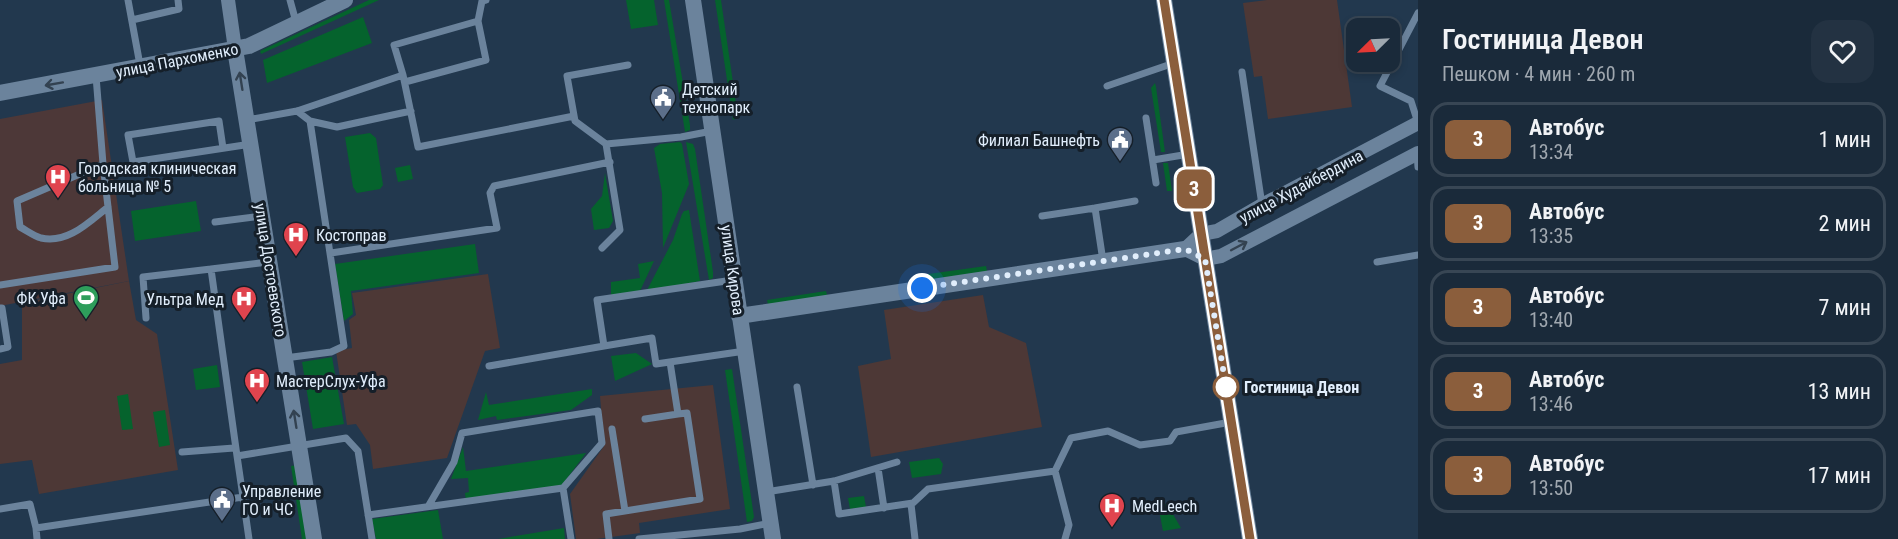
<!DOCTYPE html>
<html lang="ru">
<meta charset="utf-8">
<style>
:root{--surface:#1a2a3a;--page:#233242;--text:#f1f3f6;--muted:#9fa7af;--line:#384654}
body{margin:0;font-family:"Roboto Condensed",sans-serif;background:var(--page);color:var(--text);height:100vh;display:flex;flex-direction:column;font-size:22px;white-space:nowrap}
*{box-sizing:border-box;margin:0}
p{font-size:20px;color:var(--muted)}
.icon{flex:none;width:33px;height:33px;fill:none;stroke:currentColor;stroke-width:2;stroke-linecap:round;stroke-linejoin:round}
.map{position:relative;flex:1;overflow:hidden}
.drawer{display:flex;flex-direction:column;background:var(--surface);width:480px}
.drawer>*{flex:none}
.badge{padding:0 12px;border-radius:9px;font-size:21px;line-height:39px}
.needle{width:39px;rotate:246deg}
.fabs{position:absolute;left:1346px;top:18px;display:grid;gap:12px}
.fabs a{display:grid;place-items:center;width:54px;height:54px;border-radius:12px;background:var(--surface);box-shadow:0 3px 9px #0003,0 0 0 2px var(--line);font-size:30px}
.you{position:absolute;width:30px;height:30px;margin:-15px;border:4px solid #fff;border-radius:50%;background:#1a73e8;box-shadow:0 0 0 9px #1a73e833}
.map>.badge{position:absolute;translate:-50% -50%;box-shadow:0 0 0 3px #fff}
.round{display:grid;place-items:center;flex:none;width:63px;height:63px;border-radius:18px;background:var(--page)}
.head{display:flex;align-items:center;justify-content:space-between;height:102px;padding:0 24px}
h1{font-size:28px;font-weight:600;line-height:45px}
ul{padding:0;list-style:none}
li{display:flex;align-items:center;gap:18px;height:75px;margin:0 12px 9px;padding:0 12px;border:3px solid var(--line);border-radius:18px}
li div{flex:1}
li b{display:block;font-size:22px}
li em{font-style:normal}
li .badge{min-width:66px;font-weight:700;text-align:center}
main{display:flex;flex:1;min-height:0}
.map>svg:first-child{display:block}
.education{fill:#4d3836}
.medical{fill:#4d3838}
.green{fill:#05632d}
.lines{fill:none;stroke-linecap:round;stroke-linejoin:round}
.service{stroke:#6b839c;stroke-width:7}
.minor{stroke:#6b839c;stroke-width:14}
.tertiary{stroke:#6b839c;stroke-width:16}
.oneway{stroke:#334251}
.line-casing{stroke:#fff;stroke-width:14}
.line{stroke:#8b5e3c;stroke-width:9}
.walk{stroke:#e1eefc;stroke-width:6;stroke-dasharray:0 10.8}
.stop-dot{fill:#fff;stroke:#8b5e3c;stroke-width:3}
.labels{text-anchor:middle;stroke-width:6;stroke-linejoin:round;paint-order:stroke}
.street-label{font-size:16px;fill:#e1eefc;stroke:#151f29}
.poi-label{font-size:16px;fill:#e1eefc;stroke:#151f29;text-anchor:start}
.stop-label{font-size:16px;font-weight:bold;fill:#e1eefc;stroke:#151f29;text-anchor:start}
</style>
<main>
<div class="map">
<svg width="1418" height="539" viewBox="0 0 1418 539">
<rect width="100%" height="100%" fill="#22384e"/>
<path class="education" d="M 1267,0 L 1337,0 L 1352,107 L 1268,119 L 1262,76 L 1254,77 L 1243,3 Z
M 488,274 L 500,348 L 485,351 L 447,458 L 373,469 L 370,445 L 356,424 L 347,425 L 336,351 L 352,348 L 349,320 L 356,315 L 352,293 Z
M 129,281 L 136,320 L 157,334 L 178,470 L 39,494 L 32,460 L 0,464 L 0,364 L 22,360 L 22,303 Z
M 983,295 L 989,327 L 1026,343 L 1042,427 L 871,457 L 858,366 L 891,359 L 884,310 Z
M 713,385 L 730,509 L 639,523 L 640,533 L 597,539 L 576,539 L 570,494 L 604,446 L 600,396 Z"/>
<path class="medical" d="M 102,100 L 129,281 L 0,306 L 0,119 Z"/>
<path class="green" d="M 369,0 L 379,0 L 261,54 L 260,51 Z
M 626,0 L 654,0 L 658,25 L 631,29 Z
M 664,0 L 669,0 L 690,125 L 690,130 L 685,132 Z
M 715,0 L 721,0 L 738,117 L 733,120 Z
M 363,17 L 372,43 L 267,83 L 263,60 Z
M 1155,83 L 1156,87 L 1165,152 L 1161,152 L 1151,88 Z
M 370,133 L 376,138 L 383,185 L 380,189 L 357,193 L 353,187 L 345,137 Z
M 680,142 L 682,144 L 689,184 L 663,248 L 662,193 L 654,148 L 660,144 Z
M 686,142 L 693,144 L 695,149 L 713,272 L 713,278 L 709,280 Z
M 1163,163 L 1168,163 L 1172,191 L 1167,191 Z
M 410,165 L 413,179 L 398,182 L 395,168 Z
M 605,173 L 613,221 L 609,228 L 594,230 L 591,209 L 602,196 Z
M 196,201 L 201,231 L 135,241 L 131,211 Z
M 689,210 L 700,281 L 646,292 L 673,240 L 682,214 L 684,211 Z
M 475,244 L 479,273 L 351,291 L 353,314 L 344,321 L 335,264 Z
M 654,261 L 640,291 L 611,295 L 611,282 L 640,278 L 638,264 Z
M 986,266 L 987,271 L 915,282 L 914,276 Z
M 826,291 L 827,295 L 768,305 L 767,300 Z
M 636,353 L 652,364 L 615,381 L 611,356 Z
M 332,357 L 344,424 L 313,429 L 302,362 Z
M 217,365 L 220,387 L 196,390 L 193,369 Z
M 732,369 L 754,517 L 752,521 L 747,522 L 725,370 Z
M 592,389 L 592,395 L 571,410 L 497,420 L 496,416 L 478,420 L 486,392 L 489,405 Z
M 128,394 L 133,429 L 122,430 L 117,396 Z
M 165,410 L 170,445 L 159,447 L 153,412 Z
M 463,447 L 466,471 L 586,453 L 562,485 L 466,501 L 465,493 L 469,492 L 468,478 L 451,479 Z
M 939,458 L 943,464 L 941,474 L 912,478 L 909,462 Z
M 297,465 L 308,539 L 302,539 L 291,466 Z
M 864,496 L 866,507 L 850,509 L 848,498 Z
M 1167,504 L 1181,528 L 1163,531 L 1158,505 Z
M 438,510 L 443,539 L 376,539 L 372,519 Z
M 564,528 L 565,539 L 498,539 Z"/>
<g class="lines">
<path class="service" d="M 128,0 L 140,65
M 290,0 L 296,22
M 132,20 L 179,9 L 178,0
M 1242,72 L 1262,205
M 403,75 L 418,147 L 574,116
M 405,82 L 486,60 L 478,21
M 1107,86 L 1174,63
M 1146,118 L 1156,183
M 247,120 L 297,111 L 403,75 L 394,45 L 478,21 L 482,1 L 486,0
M 310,121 L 337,127 L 411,111
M 1418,123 L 1411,101 L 1380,86 L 1418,13
M 606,144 L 575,121 L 567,76 L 628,65
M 223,148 L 219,121 L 128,135 L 133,162 L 251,144
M 1417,154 L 1418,167
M 1153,160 L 1189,154
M 103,164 L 17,201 L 20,227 C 26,230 34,236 41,238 C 68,244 89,222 108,207
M 1042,216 L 1095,208
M 215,222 L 262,216
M 602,248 L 620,230 L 606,144 L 681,137 L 712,131
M 331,253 L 497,228 L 490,193 L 494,186 L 610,162
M 1103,261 L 1095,208 L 1135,201
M 1377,262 L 1418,255
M 733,280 L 597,300 L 604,346 L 652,338 L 656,364 L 745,351
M 0,285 L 115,267 L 103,164 L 96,76
M 0,308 L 2,308 L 8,347 L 0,349
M 146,318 L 143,277 L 211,269
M 285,358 L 331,352 L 344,346 L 310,121 L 297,111
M 489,366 L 604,346
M 797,387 L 813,485
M 645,419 L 678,414 L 670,362
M 612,429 L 625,511
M 182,452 L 234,448
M 237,456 L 211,269 L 268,262
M 878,468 L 884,508
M 1055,471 L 1069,525 L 1065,539
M 834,481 L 839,514 L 913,503 L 928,489 L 1055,471 L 1071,438 L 1108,431 L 1140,445 L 1170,441 L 1176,432 L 1231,422
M 766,492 L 834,481 L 897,462
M 243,497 L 249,539
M 911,504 L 915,539
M 429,505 L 454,462 L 462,433 L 598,411 L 602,443 L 563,488 L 571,539
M 0,509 L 30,504 L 36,528
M 368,515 L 563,488
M 37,539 L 36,528 L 243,497 L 237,456 L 346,438 L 358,451 L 372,539
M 609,539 L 606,514 L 700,499 L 687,413 L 678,414
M 639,539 L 740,529 L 770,523"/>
<path class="minor" d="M 228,0 L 235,49
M 1418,123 L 1262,205 L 1217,231 L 1201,234 L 1185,249 L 1205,259 L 1221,256 L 1418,153"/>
<path class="tertiary" d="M 693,0 L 773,539
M 1164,0 L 1250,539
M 235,49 L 314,539
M 0,93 L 249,46 L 345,0
M 739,316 L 1185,249"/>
</g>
<defs><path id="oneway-shaft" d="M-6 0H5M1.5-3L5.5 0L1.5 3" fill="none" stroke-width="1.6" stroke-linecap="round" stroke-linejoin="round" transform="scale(1.5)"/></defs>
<g class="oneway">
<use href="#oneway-shaft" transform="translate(241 81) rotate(-99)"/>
<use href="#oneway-shaft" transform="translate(54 84) rotate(170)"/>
<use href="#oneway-shaft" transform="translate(1239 246) rotate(-28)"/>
<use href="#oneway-shaft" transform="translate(295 419) rotate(-99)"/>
</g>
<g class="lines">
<defs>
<path id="line" d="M 1164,0 L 1250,539"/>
</defs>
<use href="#line" class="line-casing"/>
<use href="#line" class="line"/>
<path class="walk" d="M 922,288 L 1185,249 L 1205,259 L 1226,387"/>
</g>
<defs>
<symbol id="civic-pin" viewBox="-11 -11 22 30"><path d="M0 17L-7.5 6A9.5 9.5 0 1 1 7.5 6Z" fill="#5c6f8a" stroke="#151f29"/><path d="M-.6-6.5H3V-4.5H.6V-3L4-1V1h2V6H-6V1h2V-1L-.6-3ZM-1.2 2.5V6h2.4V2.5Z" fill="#fff"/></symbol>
<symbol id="hospital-pin" viewBox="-11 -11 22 30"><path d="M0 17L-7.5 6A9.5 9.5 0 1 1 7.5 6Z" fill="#e0444e" stroke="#151f29"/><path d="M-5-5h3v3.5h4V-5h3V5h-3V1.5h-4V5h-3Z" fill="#fff"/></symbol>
<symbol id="stadium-pin" viewBox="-11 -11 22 30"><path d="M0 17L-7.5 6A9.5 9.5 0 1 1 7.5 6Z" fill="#2e9e5b" stroke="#151f29"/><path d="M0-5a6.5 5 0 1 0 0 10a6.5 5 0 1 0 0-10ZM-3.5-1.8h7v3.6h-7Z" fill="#fff"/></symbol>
</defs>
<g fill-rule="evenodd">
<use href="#civic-pin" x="648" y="83" width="30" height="40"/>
<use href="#civic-pin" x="1105" y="125" width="30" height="40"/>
<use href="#hospital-pin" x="43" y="162" width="30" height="40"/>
<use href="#hospital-pin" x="281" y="220" width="30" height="40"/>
<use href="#stadium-pin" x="71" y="283" width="30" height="40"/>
<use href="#hospital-pin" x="229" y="284" width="30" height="40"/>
<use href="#hospital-pin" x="242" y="366" width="30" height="40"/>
<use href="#civic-pin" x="207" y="485" width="30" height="40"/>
<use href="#hospital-pin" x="1097" y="491" width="30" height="40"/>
</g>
<circle class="stop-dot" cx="1226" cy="387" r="12"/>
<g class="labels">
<g class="street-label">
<text transform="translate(177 60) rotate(-11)" y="6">улица Пархоменко</text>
<text transform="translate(1301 186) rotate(-28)" y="6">улица Худайбердина</text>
<text transform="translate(271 270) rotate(81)" y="6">улица Достоевского</text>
<text transform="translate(733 270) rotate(82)" y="6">улица Кирова</text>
</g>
<g class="poi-label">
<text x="682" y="95">Детский<tspan x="682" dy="18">технопарк</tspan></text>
<text x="1100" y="146" text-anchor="end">Филиал Башнефть</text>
<text x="78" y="174">Городская клиническая<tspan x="78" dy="18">больница № 5</tspan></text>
<text x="316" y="241">Костоправ</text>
<text x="66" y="304" text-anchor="end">ФК Уфа</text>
<text x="224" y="305" text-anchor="end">Ультра Мед</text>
<text x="276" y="387">МастерСлух-Уфа</text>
<text x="242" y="497">Управление<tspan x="242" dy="18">ГО и ЧС</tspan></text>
<text x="1132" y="512">MedLeech</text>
</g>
<g class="stop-label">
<text x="1244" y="393">Гостиница Девон</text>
</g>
</g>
</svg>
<div class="fabs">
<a><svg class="needle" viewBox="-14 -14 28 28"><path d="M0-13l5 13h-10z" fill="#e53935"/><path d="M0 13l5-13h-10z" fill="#9fa7af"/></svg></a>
</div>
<div class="you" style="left:922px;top:288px"></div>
<b class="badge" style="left:1194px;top:189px;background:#8b5e3c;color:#fff">3</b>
</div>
<section class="drawer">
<div class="head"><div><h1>Гостиница Девон</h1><p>Пешком · 4 мин · 260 m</p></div><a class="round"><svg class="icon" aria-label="heart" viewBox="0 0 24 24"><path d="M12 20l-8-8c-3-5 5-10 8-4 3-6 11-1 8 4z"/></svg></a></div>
<ul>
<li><span class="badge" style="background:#8b5e3c;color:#fff">3</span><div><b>Автобус</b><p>13:34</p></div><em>1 мин</em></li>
<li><span class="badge" style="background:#8b5e3c;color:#fff">3</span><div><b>Автобус</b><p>13:35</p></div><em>2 мин</em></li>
<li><span class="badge" style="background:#8b5e3c;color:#fff">3</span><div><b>Автобус</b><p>13:40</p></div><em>7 мин</em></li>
<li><span class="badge" style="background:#8b5e3c;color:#fff">3</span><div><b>Автобус</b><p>13:46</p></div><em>13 мин</em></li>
<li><span class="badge" style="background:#8b5e3c;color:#fff">3</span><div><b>Автобус</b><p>13:50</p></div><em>17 мин</em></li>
</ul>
</section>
</main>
